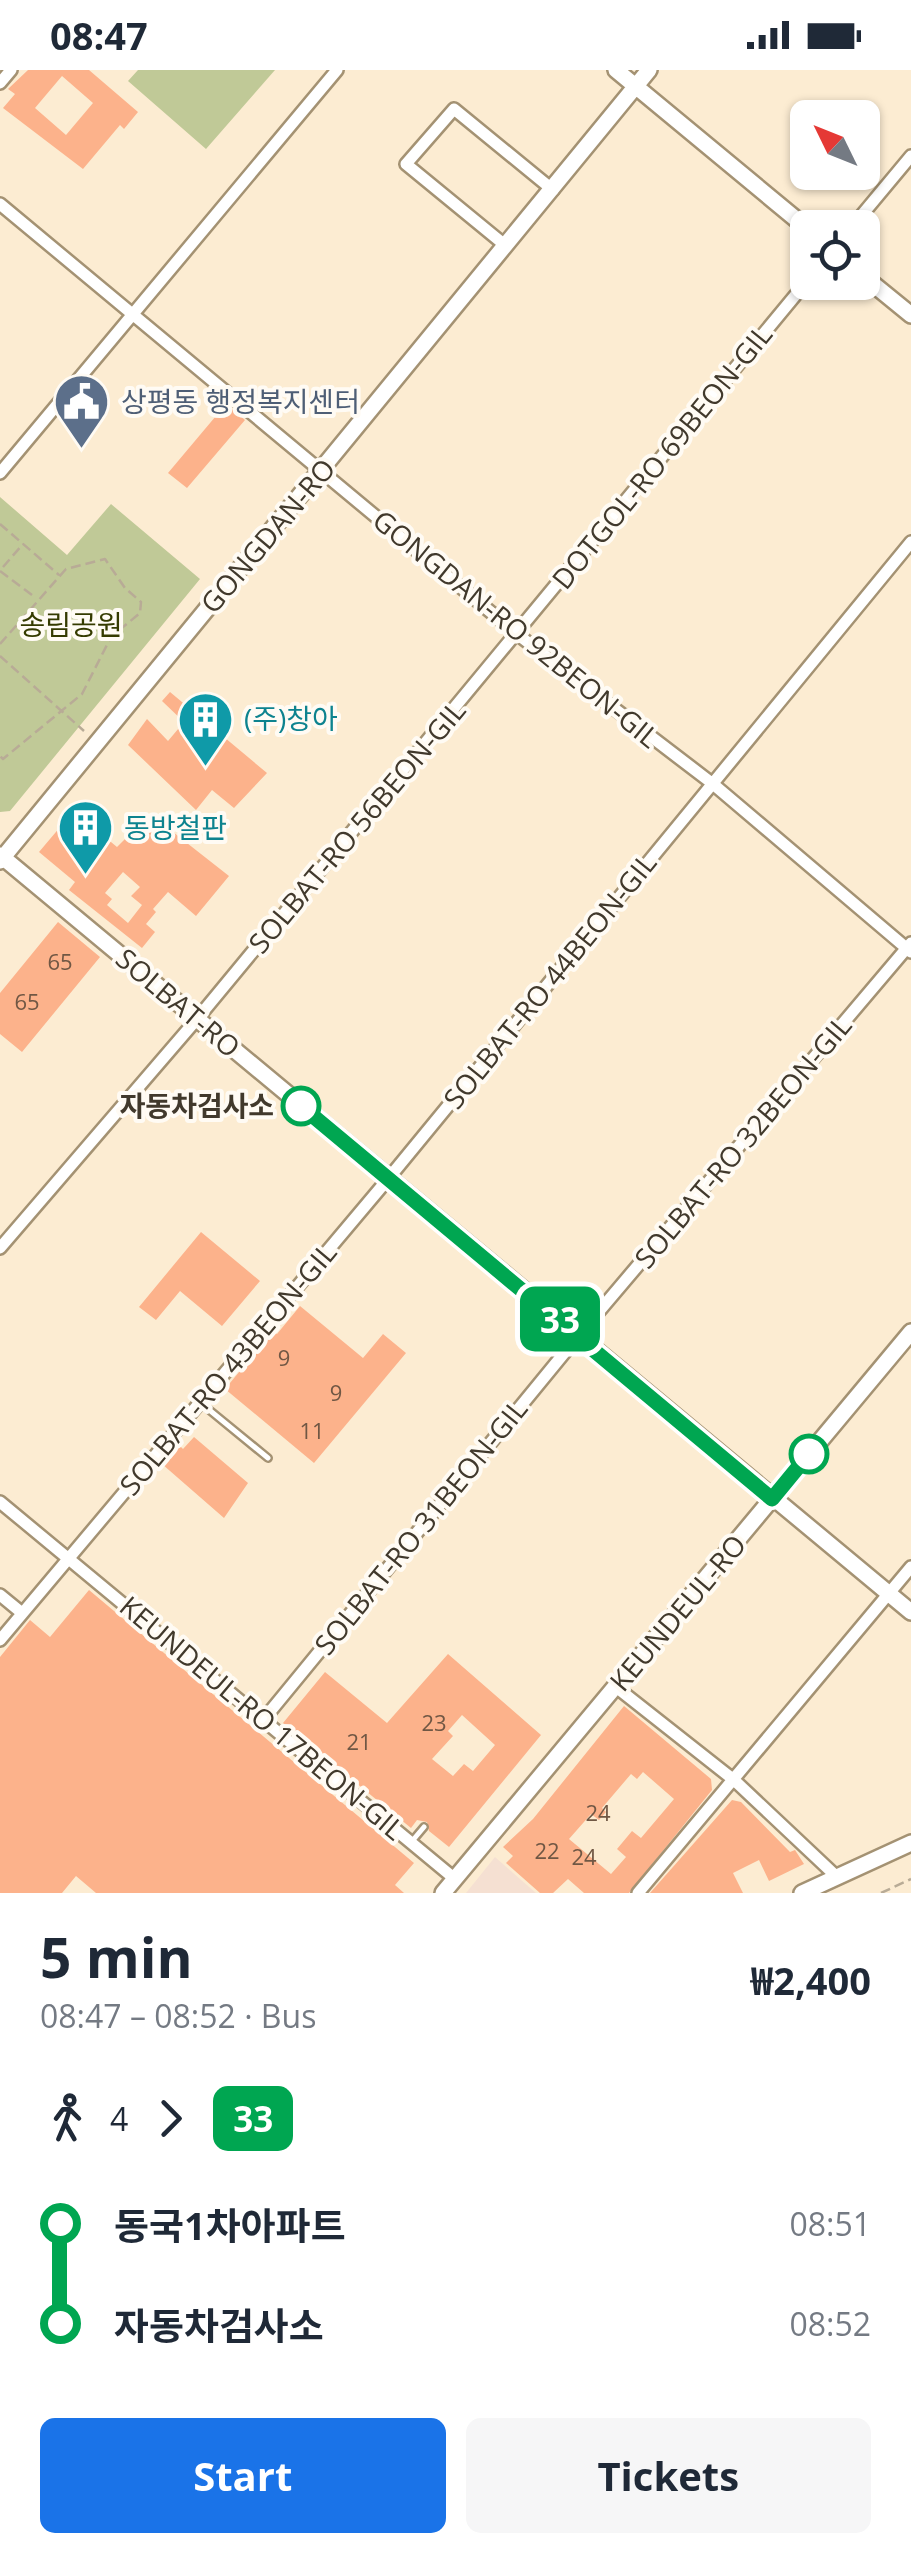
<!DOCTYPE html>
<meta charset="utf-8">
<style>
:root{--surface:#fff;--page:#f6f6f7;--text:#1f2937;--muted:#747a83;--accent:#1a73e8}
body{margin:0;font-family:"Open Sans","Noto Sans KR",sans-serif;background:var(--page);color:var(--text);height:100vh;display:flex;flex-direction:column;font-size:38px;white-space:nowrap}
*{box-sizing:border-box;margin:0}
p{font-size:32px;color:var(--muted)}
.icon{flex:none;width:55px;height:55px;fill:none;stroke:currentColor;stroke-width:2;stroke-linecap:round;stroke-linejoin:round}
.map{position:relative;height:1823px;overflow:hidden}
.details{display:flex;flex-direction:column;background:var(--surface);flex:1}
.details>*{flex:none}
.badge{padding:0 20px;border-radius:15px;font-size:35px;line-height:65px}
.needle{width:65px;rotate:313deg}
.buttons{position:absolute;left:790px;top:30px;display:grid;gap:20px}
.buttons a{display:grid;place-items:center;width:90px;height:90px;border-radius:15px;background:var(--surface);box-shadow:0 2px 8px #0004;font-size:50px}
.map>.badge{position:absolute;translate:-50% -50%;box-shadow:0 0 0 5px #fff}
.legs{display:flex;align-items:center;gap:15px;height:110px;padding:0 40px;font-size:32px}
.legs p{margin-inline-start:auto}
.headline{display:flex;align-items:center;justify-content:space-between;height:170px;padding:0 40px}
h1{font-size:55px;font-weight:700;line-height:75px}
.cta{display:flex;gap:20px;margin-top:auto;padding:20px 40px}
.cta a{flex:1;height:115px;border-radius:15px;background:var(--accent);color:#fff;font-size:40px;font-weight:700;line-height:115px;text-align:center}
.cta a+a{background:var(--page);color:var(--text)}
ul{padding:0 40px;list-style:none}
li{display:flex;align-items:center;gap:35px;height:100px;font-size:38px}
li i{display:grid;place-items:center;width:15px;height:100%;margin:0 12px;background:currentColor}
li i::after{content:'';width:25px;height:25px;margin:-12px;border:8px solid;border-radius:50%;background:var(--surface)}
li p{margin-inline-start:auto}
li:first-child i{background:linear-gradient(#0000 50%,currentColor 0)}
li:last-child i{background:linear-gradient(currentColor 50%,#0000 0)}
.status{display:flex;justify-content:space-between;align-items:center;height:70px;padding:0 50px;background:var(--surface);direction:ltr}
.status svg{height:28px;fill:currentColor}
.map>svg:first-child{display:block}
.industrial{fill:#f5e0d2}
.green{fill:#c0c997}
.building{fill:#fcb28b;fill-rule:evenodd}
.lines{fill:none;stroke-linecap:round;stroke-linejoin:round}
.lane-casing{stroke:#a49273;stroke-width:10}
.street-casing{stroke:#a49273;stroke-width:16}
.secondary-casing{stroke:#a49273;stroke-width:20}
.path{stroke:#b8ab96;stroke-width:2.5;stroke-dasharray:10 5;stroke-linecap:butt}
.lane{stroke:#fff;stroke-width:5}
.street{stroke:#fff;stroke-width:11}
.secondary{stroke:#fff;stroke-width:15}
.line-1-casing{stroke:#fff;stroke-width:22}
.line-1{stroke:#00a651;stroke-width:15}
.stop-1-dot{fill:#fff;stroke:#00a651;stroke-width:5}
.labels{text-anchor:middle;stroke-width:8;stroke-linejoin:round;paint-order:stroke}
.number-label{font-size:22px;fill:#705744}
.service-label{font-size:28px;fill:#4e5e75;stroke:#fffbf4;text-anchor:start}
.street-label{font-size:28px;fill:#41392c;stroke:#fffbf4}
.park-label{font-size:28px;fill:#353b00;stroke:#fffbf4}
.culture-label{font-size:28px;fill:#0d838f;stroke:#fffbf4;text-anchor:start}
.stop-label{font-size:28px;font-weight:bold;fill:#41392c;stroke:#fffbf4;text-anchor:end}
</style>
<div class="status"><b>08:47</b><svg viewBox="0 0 49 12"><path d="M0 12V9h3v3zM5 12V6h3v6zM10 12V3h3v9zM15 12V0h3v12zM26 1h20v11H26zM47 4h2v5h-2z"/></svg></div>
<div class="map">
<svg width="911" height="1823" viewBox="0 0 911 1823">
<rect width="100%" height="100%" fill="#fcecd2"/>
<path class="industrial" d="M 495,1787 L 536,1823 L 466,1823 Z"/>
<path class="green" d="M 138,0 L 275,0 L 206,79 L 128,11 Z
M 0,427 L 67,485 L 111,434 L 200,509 L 10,741 L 0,742 Z"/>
<path class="building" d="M 28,0 L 89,0 L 138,42 L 124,59 L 120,55 L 83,99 L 3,38 L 15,24 L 8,19 ZM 62,6 L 93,33 L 66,65 L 35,38 Z
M 226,334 L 245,350 L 187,418 L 168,403 Z
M 170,622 L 267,703 L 234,738 L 212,720 L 196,740 L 128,675 L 147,649 L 168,671 L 184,652 L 162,631 Z
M 150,744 L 229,806 L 196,846 L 168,822 L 153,839 L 156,842 L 146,854 L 155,862 L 142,878 L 69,820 L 75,812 L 39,782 L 61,756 L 79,767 L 88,753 L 117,777 ZM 123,802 L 140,817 L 131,826 L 142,835 L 128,853 L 107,835 L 112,829 L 105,823 Z
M 58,852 L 100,887 L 22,982 L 0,964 L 0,923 Z
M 201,1162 L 260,1211 L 222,1256 L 180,1221 L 156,1250 L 139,1237 Z
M 300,1236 L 363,1288 L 383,1264 L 406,1283 L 314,1393 L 225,1319 L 273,1261 L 277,1264 Z
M 194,1367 L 248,1413 L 224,1448 L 162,1394 L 179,1375 L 183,1379 Z
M 89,1520 L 414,1793 L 395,1815 L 404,1823 L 96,1823 L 76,1806 L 62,1823 L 0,1823 L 0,1587 L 30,1550 L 50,1567 Z
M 448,1584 L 541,1665 L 449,1777 L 429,1761 L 427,1752 L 417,1750 L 411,1758 L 283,1653 L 325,1602 L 387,1653 ZM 462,1645 L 495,1675 L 473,1701 L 464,1694 L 453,1706 L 432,1689 L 453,1666 L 448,1661 Z
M 624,1636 L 711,1709 L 712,1720 L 629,1823 L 584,1823 L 568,1809 L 553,1823 L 540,1823 L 506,1793 L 513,1786 L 503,1777 L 533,1749 ZM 643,1702 L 674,1729 L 641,1768 L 632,1761 L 617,1779 L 626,1787 L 611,1804 L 569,1769 L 591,1744 L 599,1750 L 606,1742 L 602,1738 L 631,1704 L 637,1709 Z
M 732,1730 L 741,1732 L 790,1782 L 795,1780 L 804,1794 L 769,1811 L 759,1790 L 733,1803 L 743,1823 L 650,1823 Z"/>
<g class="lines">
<defs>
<path id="lane" d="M 202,1334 L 268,1388
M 413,1770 L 424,1757"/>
<path id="street" d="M 0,13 L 11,0
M 0,134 L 517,564 L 713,714 L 911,882
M 851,158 L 911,86
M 506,176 L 406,94 L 454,39 L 553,120
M 0,403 L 337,0
M 0,1178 L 197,949 L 808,210
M 0,1432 L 455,1809
M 0,1525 L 22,1543
M 0,1570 L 388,1109 L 911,472
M 616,1617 L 734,1710 L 837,1807
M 264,1649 L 579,1265 L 911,873
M 638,1823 L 911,1497"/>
<path id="secondary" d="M 616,0 L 808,159
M 862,205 L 911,245
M 0,785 L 911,1542
M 0,791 L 649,0
M 443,1823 L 911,1262
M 802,1823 L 911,1773"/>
</defs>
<use href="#lane" class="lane-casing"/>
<use href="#street" class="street-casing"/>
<use href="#secondary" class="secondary-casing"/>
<path class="path" d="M 0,454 L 59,505
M 3,497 L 23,474
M 0,501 L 36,528
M 0,574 L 66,499 L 105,489 L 125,518 L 141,532 L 140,543 L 111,567 L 82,624 L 3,689 L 0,686
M 0,586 L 84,661
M 881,1823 L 911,1809"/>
<use href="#lane" class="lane"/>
<use href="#street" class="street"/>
<use href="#secondary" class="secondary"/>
</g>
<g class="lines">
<defs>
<path id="line-1" d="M 301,1036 L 772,1429 L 809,1384"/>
</defs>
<use href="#line-1" class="line-1-casing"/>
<use href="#line-1" class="line-1"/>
</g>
<defs>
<symbol id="civic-pin" viewBox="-11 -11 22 30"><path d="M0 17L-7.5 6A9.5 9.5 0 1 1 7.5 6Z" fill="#5c6f8a" stroke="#fffbf4"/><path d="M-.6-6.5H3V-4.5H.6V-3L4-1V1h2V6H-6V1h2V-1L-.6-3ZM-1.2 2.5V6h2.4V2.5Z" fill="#fff"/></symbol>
<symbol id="building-pin" viewBox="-11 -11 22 30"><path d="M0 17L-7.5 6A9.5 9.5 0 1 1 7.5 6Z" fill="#0f9aa8" stroke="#fffbf4"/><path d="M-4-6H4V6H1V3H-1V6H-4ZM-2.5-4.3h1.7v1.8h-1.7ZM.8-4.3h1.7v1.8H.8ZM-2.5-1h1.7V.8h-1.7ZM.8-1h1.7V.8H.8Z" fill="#fff"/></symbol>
</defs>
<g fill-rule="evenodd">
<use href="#civic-pin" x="50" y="300" width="63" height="86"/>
<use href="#building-pin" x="174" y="618" width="63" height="86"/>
<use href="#building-pin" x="54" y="726" width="63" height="86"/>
</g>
<g class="stop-1-dot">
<circle cx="301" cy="1036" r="18"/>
<circle cx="809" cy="1384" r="18"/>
</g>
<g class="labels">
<g class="number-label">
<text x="60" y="900">65</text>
<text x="27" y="940">65</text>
<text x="284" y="1296">9</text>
<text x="336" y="1331">9</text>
<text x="312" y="1369">11</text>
<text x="434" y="1661">23</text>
<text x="359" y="1680">21</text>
<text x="598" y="1751">24</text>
<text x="547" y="1789">22</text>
<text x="584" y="1795">24</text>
</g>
<g class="service-label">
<text x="121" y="342">상평동 행정복지센터</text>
</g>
<g class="street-label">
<text transform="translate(662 387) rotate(-51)" y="10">DOTGOL-RO 69BEON-GIL</text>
<text transform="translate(268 466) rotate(-50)" y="10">GONGDAN-RO</text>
<text transform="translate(516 559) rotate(39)" y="10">GONGDAN-RO 92BEON-GIL</text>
<text transform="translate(357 757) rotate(-50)" y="10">SOLBAT-RO 56BEON-GIL</text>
<text transform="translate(550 911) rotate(-51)" y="10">SOLBAT-RO 44BEON-GIL</text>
<text transform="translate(178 933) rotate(40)" y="10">SOLBAT-RO</text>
<text transform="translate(743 1072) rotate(-50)" y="10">SOLBAT-RO 32BEON-GIL</text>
<text transform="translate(228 1299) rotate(-50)" y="10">SOLBAT-RO 43BEON-GIL</text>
<text transform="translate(421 1457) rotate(-51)" y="10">SOLBAT-RO 31BEON-GIL</text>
<text transform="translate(678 1543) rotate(-50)" y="10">KEUNDEUL-RO</text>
<text transform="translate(262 1648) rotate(40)" y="10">KEUNDEUL-RO 17BEON-GIL</text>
</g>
<g class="park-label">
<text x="71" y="565">송림공원</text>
</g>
<g class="culture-label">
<text x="244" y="659">(주)창아</text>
<text x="124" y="768">동방철판</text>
</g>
<g class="stop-label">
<text x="274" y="1046">자동차검사소</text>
</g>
</g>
</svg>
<div class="buttons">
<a><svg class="needle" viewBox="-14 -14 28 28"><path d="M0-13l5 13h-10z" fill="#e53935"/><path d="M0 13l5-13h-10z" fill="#747a83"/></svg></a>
<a><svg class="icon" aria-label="locate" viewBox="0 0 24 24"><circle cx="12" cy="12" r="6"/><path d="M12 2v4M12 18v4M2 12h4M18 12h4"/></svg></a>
</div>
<b class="badge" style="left:560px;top:1249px;background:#00a651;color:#fff">33</b>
</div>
<section class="details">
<div class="headline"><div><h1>5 min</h1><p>08:47 – 08:52 · Bus</p></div><b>₩2,400</b></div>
<div class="legs"><svg class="icon" aria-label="walk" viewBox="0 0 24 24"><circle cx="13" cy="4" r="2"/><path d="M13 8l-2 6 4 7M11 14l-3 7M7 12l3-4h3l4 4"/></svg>4<svg class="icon" aria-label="forward" viewBox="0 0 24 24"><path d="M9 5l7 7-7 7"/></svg><b class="badge" style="background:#00a651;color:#fff">33</b></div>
<ul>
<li><i style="color:#00a651"></i><b>동국1차아파트</b><p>08:51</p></li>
<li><i style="color:#00a651"></i><b>자동차검사소</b><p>08:52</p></li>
</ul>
<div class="cta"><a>Start</a><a>Tickets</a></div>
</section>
